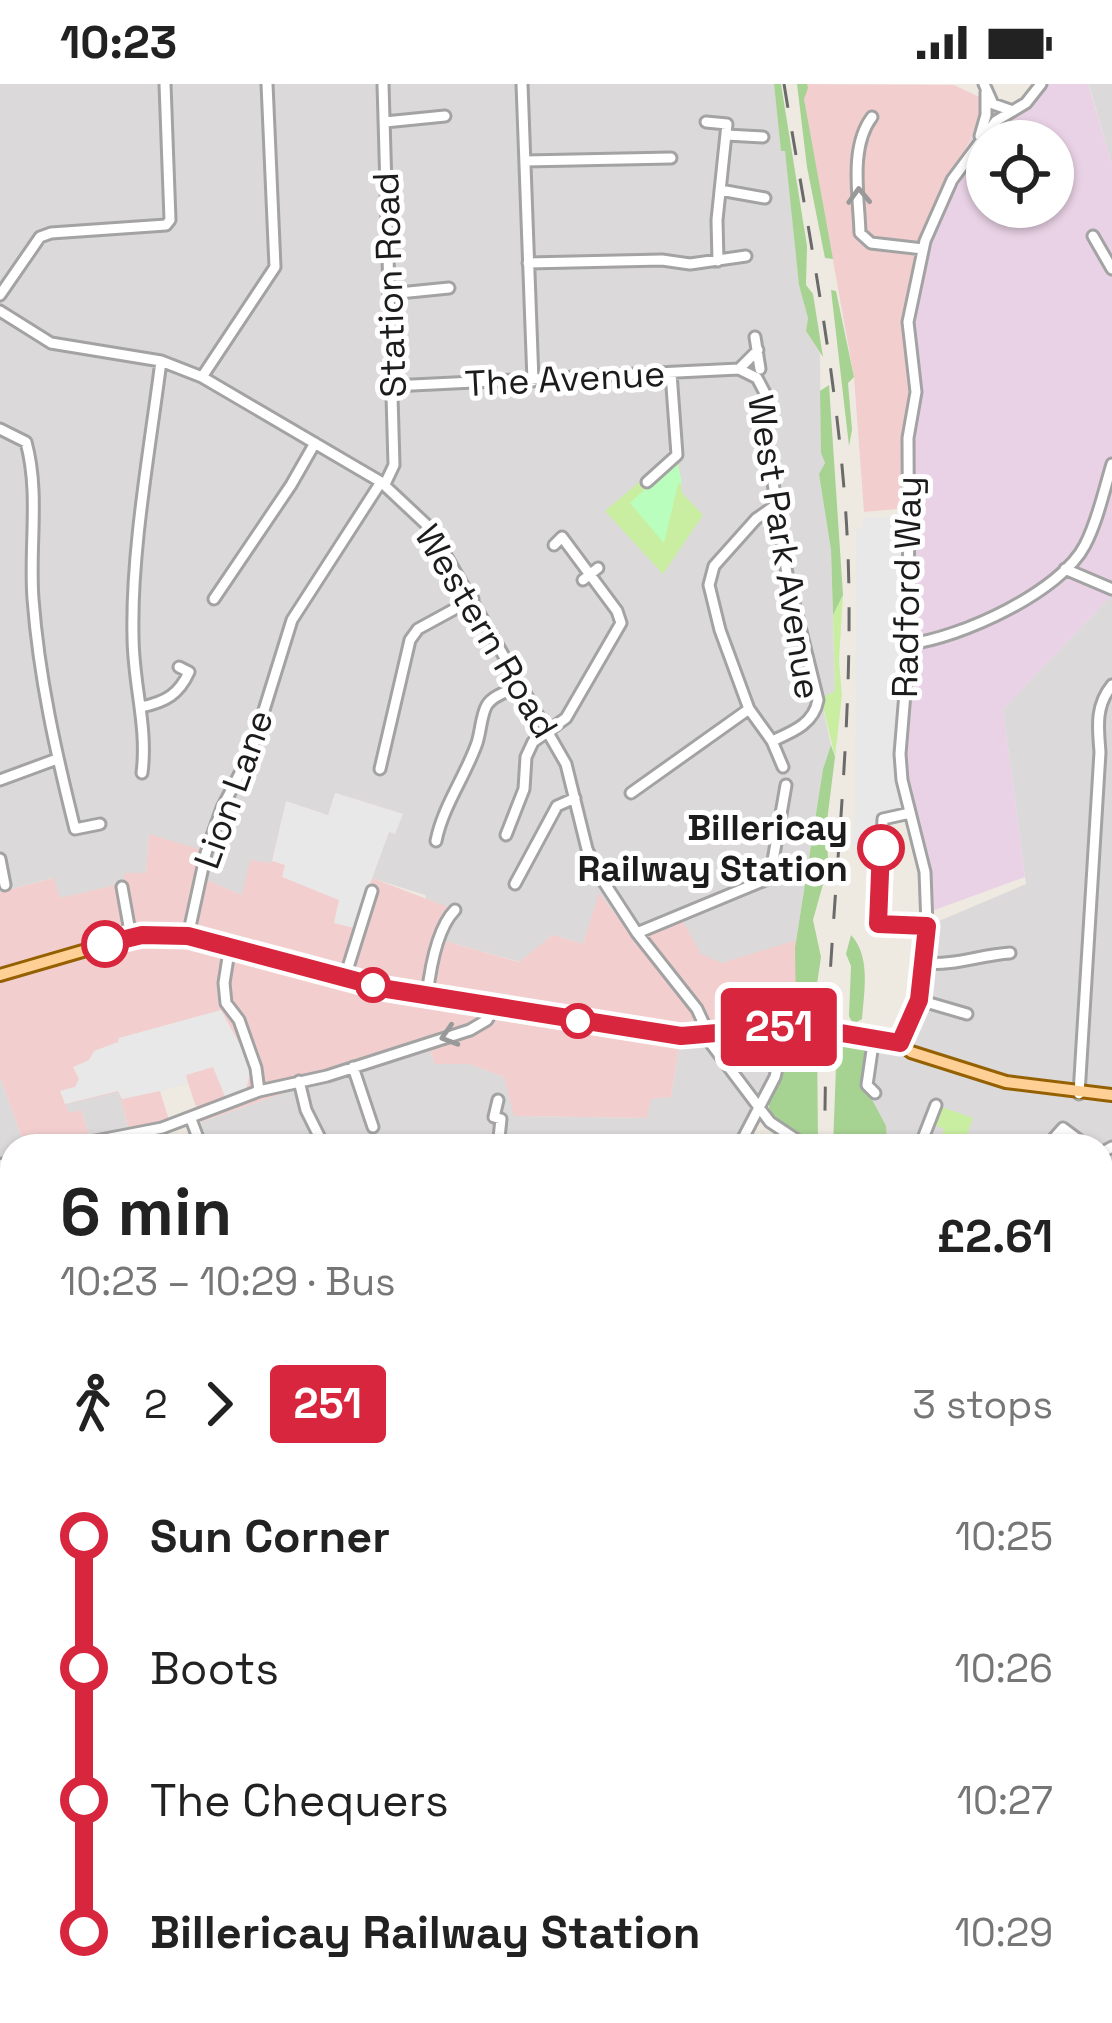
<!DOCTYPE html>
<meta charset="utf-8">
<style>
:root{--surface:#fff;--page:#f2f2f2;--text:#222;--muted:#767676}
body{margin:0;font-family:"Space Grotesk",sans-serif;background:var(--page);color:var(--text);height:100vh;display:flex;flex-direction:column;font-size:45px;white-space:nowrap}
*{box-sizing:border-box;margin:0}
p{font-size:39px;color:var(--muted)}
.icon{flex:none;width:66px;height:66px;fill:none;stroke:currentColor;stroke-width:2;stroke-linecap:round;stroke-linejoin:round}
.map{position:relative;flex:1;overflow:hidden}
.details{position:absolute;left:0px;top:1050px;width:1113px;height:891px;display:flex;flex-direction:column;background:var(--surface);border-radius:36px 36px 0 0;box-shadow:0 3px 9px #0004}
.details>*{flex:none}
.badge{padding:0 24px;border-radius:9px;font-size:42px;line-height:78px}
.buttons{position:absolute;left:966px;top:36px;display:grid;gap:24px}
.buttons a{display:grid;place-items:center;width:108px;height:108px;border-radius:50%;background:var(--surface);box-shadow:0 3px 9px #0004;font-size:60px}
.map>.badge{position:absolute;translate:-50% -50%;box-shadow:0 0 0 6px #fff}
.legs{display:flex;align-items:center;gap:18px;height:132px;padding:0 60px;font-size:39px}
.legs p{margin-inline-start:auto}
.summary{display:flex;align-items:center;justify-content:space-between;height:204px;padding:0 60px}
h1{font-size:66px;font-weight:700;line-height:90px}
ul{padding:0 60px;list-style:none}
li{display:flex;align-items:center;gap:42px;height:132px;font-size:45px}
li i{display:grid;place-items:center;width:18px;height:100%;margin:0 15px;background:currentColor}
li i::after{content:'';width:30px;height:30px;margin:-15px;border:9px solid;border-radius:50%;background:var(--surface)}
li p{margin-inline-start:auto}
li:first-child i{background:linear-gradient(#0000 50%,currentColor 0)}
li:last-child i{background:linear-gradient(currentColor 50%,#0000 0)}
.status{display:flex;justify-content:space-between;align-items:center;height:84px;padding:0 60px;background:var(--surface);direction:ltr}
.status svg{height:33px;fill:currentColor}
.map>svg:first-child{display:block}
.residential{fill:#dbd9d9}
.commercial{fill:#f2cfce}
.industrial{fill:#e9d2e5;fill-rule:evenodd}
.grass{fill:#c9eea2}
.forest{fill:#a6d292}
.park{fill:#b9febd}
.parking{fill:#e8e8e8}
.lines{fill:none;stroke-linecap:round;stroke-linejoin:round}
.minor-casing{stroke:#a3a3a3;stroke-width:15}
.major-casing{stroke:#956100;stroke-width:16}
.minor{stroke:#fff;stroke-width:9}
.major{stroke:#ffd096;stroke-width:10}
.rail{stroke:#6a6a6a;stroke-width:3;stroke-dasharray:24 24;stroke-linecap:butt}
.major-bridge-casing{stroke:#956100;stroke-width:16;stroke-linecap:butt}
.major-bridge{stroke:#ffd096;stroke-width:10}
.oneway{stroke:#999}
.line-1-casing{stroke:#fff;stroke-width:27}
.line-1{stroke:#d7263d;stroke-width:18}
.stop-1-dot{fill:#fff;stroke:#d7263d;stroke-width:6}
.labels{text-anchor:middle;stroke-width:10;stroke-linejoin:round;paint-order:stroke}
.street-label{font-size:36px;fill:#1c1c1c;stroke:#fff}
.stop-label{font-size:36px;font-weight:bold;fill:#1c1c1c;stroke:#fff;text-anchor:end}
</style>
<div class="status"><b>10:23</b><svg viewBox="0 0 49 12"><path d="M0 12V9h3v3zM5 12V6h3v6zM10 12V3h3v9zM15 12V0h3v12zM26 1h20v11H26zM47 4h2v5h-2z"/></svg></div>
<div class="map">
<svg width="1112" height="1939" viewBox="0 0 1112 1939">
<rect width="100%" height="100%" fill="#efeae1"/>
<path class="residential" d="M 0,0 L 774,0 L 781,66 L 785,66 L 799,200 L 808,234 L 806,247 L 820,269 L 821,369 L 825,379 L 819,390 L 831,466 L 835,608 L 821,615 L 831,661 L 823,685 L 795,864 L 722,879 L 634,854 L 599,811 L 583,860 L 553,851 L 520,878 L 441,856 L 425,811 L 371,794 L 389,748 L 403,730 L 336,709 L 329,731 L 271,780 L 242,811 L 201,794 L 149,751 L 146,790 L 125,799 L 60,814 L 53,794 L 0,808 Z
M 1088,0 L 1112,0 L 1112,81 L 1091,8 Z
M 1112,511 L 1112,1490 L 1101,1502 L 1101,1062 L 839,1062 L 845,951 L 900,958 L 914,934 L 927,842 L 1026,800 L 1003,625 Z
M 427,959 L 435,980 L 469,980 L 504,993 L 515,1032 L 646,1034 L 650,1014 L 671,1013 L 679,961 L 702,961 L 722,971 L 779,975 L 755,1021 L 758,1038 L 744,1062 L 208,1062 L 201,1038 Z
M 0,993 L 25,1062 L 12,1062 L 12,1135 L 0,1134 Z
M 119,1007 L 128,1044 L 89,1051 L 81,1026 L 69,1029 L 65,1020 Z
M 179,1929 L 1054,1929 L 1058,1939 L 186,1939 Z"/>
<path class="commercial" d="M 801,0 L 954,1 L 988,17 L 962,73 L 916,308 L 909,424 L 864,428 L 854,293 Z
M 335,709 L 403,730 L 395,750 L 389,748 L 372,794 L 448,823 L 441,856 L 519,878 L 553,851 L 583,860 L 599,809 L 634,854 L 681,834 L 701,870 L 722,879 L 797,856 L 796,933 L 780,974 L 750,973 L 747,940 L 705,944 L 703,949 L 679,961 L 671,1013 L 651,1015 L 647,1034 L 514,1032 L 504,993 L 469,980 L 435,980 L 427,959 L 201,1038 L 188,999 L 160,1007 L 169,1036 L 129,1047 L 119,1008 L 66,1020 L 69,1029 L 81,1026 L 89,1051 L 45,1062 L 25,1062 L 0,993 L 0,808 L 54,794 L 60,814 L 124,799 L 124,789 L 146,789 L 149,750 L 209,768 L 202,794 L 242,811 L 250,776 L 271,779 L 286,717 L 328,731 Z"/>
<path class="industrial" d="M 1047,0 L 1088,0 L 1112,81 L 1112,511 L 1003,625 L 1025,793 L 932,827 L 911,731 L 906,680 L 912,570 L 908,354 L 913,328 L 908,261 L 925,157 L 988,17 L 1029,24 ZM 987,57 L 1053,57 L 1053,123 L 987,123 Z"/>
<path class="grass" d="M 677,371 L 682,409 L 703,431 L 663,490 L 605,427 L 643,395 L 648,398 Z
M 843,511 L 839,577 L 842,611 L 835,673 L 821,614 L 835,607 L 833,531 Z
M 936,1021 L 973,1034 L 963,1062 L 938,1062 L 944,1045 L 929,1038 Z"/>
<path class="forest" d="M 774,0 L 781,0 L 807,162 L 806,201 L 813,210 L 823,273 L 806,247 L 808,234 L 799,201 L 785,67 L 781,67 Z
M 797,0 L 807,0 L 808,4 L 804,15 L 833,175 L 825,174 L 807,83 Z
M 831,206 L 836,207 L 854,293 L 848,299 L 852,346 L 849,362 Z
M 829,301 L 843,511 L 833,531 L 831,466 L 819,390 L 825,379 L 821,369 L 820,307 Z
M 831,661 L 835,673 L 827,737 L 828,782 L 813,836 L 821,873 L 815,914 L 819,925 L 807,938 L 799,936 L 796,928 L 795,864 L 823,685 Z
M 851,851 C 871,872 864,908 862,935 L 853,940 L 849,932 L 851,882 L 846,870 Z
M 792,944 L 817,951 L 818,1062 L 793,1055 L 771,1036 L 767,1009 Z
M 845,951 L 873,959 L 869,1010 L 886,1042 L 887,1062 L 833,1062 L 837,957 Z"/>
<path class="park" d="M 677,376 L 682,399 L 678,400 L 664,459 L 630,419 Z
M 8,1132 L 12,1135 L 12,1929 L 179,1929 L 186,1939 L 0,1939 L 0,1134 Z
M 1112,1490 L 1112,1939 L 1089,1939 L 1086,1929 L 1101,1929 L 1101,1502 Z"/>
<path class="parking" d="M 864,433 L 909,433 L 909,560 L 900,670 L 910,729 L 883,735 L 877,732 L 874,766 L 851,762 L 855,736 L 856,445 L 862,444 Z
M 335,709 L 403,730 L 395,750 L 389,748 L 354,844 L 334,839 L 339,816 L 282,793 L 285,781 L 272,777 L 286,717 L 328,731 Z
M 221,926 L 245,970 L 250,989 L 246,1006 L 226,1015 L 213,983 L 186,991 L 188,999 L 160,1007 L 122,1015 L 118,1007 L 65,1020 L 60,1007 L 75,1003 L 79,995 L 73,983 L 89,976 L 94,967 L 118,958 L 119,954 Z"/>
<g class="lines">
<defs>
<path id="minor" d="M 383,0 L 394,381 L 385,400
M 522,0 L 533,297
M 984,0 L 993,20 L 1013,27
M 872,33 C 849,63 859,113 860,149 L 871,159 L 923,165
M 385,38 L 445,32
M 706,38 L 727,40 L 717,136 L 718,177
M 726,51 L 763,53
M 980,52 L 986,31 L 986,8
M 525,77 L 671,74
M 720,106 L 765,114
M 1093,152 L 1112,185
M 528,179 L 662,176 L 690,180 L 746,172
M 389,210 L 449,204
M 0,211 L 40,153 L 51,149 L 166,141 L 170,136 L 165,0
M 0,227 L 51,259 L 161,277 L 202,293 L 381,398 L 430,444 L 566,680 L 587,765 L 598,789 L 637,849 L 697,925 L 708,949
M 755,253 L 760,285
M 758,266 L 739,285 L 757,294 L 766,311 L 765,346 L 787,490 L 818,616 C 814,640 792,648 772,657
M 202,293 L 275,183 L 267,0
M 392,302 L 739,285
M 0,345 L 26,358 C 40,409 29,463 33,515 C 39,594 56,669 75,745 L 100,740
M 647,398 L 677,371 L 671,289
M 776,421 L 756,435 L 714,482 L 709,501 L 720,546 L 749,625 L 772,657 L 783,683
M 1065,485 L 1112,505
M 583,496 L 598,484
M 214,515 L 291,401 L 315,359
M 909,560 C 960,554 1061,508 1085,461 C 1098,436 1104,406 1112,380
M 141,623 C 166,618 179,610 189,588 L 179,583
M 380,685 L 410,556 L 418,545 L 473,515
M 142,689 C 148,642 133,600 133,552 C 131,467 150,364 161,277
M 0,696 L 57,675
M 631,709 L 749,625
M 910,729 L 883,735 L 878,840 L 927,842
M 506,751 L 524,705 L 526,673 L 533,658 L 566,634 L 621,539 L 617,527 L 562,453 L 554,461
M 436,757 C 443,722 465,693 477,659 C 481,647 481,631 487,621 C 493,611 509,607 520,602
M 0,775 L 5,801
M 515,800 L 557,722 L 575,714
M 122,803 L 131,853
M 637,849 L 770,794 L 786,701
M 188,852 L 206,769 L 222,724 L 251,668 L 292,536 L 381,398
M 230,861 L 224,899 L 226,919 L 239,936 L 256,984 L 259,1007
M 925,879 C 953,882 980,871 1010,869
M 345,893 L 372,807
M 427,912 C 430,886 437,844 455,826
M 919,916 L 967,930
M 703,949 L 770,1038 L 806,1062
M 874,953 L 867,1001 L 875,1009
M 900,959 L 919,916 L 927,842 L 925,788 L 902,696 L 900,670 L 909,560 L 908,354 L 916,308 L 908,238 L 925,157 L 952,96 L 996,37 L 1026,19 L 1041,0
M 353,983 L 373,1043
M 299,997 L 306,1026 L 324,1062
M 1079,1010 L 1100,668 C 1098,643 1095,622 1112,601
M 498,1016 L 494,1033 L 501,1035 L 499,1054 L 503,1062
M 191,1035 L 201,1062
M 1054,1054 L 1063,1044 L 1087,1062
M 69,1062 L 162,1044 L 259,1007 L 327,992 L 470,946 L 487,936 L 494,924
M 739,1062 L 775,993 L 787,942
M 920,1062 L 936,1021
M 1101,1069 L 1112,1063
M 0,1081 L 12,1077
M 1101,1170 L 1112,1154
M 1101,1240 L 1112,1250
M 1101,1299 L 1112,1282
M 1101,1497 L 1112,1485
M 227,1929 L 232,1939
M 618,1929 L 625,1939
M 711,1929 L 720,1939
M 880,1929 L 886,1939
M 1001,1929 L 1006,1939
M 323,1939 L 331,1929
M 432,1939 L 438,1929
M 689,1939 L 702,1929
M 957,1939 L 975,1929"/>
<path id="major" d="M 0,891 L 131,853 L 188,852 L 387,905 L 643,947 L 681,952 L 800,942
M 861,950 L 900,959 L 911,968 L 1006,998 L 1112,1011"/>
</defs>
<use href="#minor" class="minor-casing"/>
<use href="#major" class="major-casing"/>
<use href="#minor" class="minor"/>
<use href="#major" class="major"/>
<path class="rail" d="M 784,0 C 812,171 848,342 849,515 C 851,698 823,879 825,1062
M 1075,1929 L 1079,1939"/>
<defs>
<path id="major-bridge" d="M 800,942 L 861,950"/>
</defs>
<use href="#major-bridge" class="major-bridge-casing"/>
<use href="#major-bridge" class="major-bridge"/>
</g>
<defs><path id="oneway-chevron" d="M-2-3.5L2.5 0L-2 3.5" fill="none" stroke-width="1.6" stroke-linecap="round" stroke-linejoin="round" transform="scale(3)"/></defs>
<g class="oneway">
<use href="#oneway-chevron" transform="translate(859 112) rotate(-92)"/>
<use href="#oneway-chevron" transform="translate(449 952) rotate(163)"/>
</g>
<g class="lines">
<defs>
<path id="line-1" d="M 105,860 L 142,851 L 188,852 L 387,905 L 681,952 L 800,942 L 900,959 L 919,916 L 927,842 L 878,840 L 881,764"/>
</defs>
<use href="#line-1" class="line-1-casing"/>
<use href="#line-1" class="line-1"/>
</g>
<g class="stop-1-dot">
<circle cx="881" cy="764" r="21"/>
<circle cx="105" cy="860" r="21"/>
<circle cx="373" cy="901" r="15"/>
<circle cx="578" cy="937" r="15"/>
</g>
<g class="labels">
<g class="street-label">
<text transform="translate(389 201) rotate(-92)" y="13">Station Road</text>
<text transform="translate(565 294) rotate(-3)" y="13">The Avenue</text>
<text transform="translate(785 463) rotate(81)" y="13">West Park Avenue</text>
<text transform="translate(906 503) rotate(-89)" y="13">Radford Way</text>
<text transform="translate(487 547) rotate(59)" y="13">Western Road</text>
<text transform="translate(233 705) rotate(-70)" y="13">Lion Lane</text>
</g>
<g class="stop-label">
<text x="848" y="756">Billericay<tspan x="848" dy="41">Railway Station</tspan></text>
</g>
</g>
</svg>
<div class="buttons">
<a><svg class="icon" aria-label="locate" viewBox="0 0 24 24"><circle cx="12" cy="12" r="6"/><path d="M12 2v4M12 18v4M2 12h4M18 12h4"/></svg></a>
</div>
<b class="badge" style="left:779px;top:943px;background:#d7263d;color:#fff">251</b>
<section class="details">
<div class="summary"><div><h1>6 min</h1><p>10:23 – 10:29 · Bus</p></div><b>£2.61</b></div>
<div class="legs"><svg class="icon" aria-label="walk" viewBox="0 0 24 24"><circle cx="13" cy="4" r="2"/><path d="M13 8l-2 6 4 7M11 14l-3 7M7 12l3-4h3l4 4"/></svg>2<svg class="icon" aria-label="forward" viewBox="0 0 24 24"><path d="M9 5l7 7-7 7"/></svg><b class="badge" style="background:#d7263d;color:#fff">251</b><p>3 stops</p></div>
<ul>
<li><i style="color:#d7263d"></i><b>Sun Corner</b><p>10:25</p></li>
<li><i style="color:#d7263d"></i><span>Boots</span><p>10:26</p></li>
<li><i style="color:#d7263d"></i><span>The Chequers</span><p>10:27</p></li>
<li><i style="color:#d7263d"></i><b>Billericay Railway Station</b><p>10:29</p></li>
</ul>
</section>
</div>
